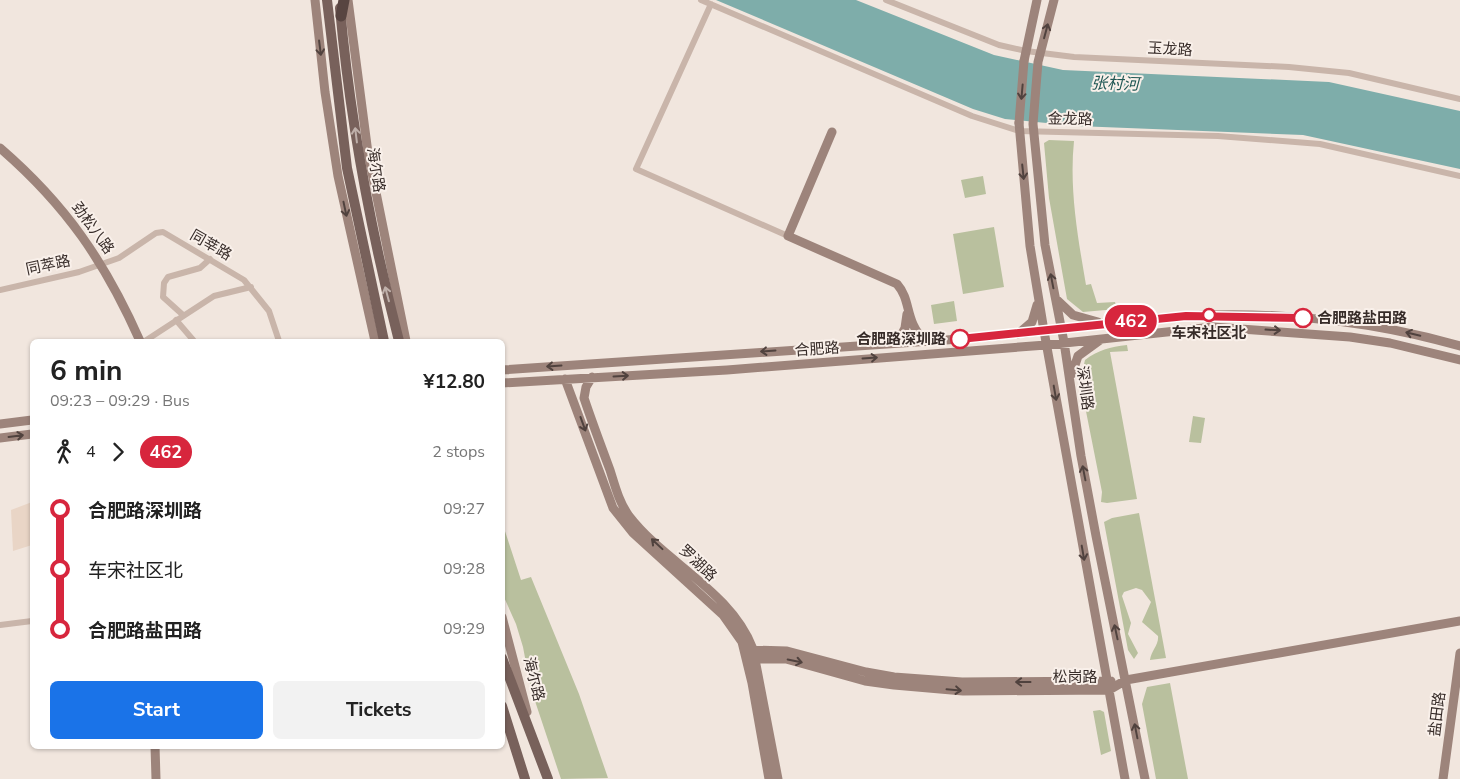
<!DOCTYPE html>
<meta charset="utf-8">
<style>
:root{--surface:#fff;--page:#f2f2f2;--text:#222;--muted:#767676;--accent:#1a73e8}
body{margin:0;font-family:"Nunito Sans","Noto Sans SC",sans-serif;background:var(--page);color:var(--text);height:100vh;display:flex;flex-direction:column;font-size:19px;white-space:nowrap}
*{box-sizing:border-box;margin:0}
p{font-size:16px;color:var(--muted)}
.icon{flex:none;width:28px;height:28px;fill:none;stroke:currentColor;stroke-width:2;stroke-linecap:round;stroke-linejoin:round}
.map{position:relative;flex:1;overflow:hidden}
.drawer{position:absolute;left:30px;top:339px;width:475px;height:410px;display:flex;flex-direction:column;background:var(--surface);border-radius:8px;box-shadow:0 1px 4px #0004}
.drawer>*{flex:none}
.badge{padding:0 10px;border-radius:16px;font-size:18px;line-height:32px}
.map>.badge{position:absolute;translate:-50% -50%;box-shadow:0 0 0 2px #fff}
.legs{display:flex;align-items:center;gap:8px;height:55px;padding:0 20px;font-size:16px}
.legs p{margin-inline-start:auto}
.overview{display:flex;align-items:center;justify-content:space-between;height:85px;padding:0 20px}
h1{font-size:28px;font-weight:700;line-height:38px}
.primary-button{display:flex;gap:10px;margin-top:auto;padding:10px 20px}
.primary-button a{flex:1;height:58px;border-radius:8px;background:var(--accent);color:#fff;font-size:20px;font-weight:700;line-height:58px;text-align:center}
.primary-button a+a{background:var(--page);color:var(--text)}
ul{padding:0 20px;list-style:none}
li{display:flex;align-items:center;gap:18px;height:60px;font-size:19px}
li i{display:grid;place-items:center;width:8px;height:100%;margin:0 6px;background:currentColor}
li i::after{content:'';width:12px;height:12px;margin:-6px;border:4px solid;border-radius:50%;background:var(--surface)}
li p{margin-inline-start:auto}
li:first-child i{background:linear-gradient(#0000 50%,currentColor 0)}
li:last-child i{background:linear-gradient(currentColor 50%,#0000 0)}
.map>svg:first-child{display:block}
.green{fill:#b9c09e}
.plaza{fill:#e9d5c6}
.water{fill:#7eadaa}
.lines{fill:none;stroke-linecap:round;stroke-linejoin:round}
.street{stroke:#c9b5aa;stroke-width:6}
.secondary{stroke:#9d847b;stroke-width:9}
.primary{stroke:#78615b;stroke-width:10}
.highway{stroke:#584541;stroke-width:11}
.secondary-bridge{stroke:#9d847b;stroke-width:9}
.oneway{stroke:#50423e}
.oneway2{stroke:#bfb0aa}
.line-1-casing{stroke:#fff;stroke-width:11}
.line-1{stroke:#d7263d;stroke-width:8}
.stop-1-dot{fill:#fff;stroke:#d7263d;stroke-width:2.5}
.labels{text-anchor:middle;stroke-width:4;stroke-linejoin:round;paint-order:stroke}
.street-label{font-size:15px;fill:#372c29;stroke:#f9f0ea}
.stop-label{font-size:15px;font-weight:bold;fill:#372c29;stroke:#f9f0ea;text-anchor:start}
.water-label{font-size:16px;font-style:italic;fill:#205754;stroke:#f9f0ea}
</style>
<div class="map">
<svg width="1460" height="779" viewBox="0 0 1460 779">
<rect width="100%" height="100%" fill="#f1e6de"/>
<path class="green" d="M 1049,140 L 1074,141 C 1069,189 1078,238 1086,285 L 1091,284 L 1097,303 L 1115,302 L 1117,309 L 1083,312 L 1067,299 L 1049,198 L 1044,143 Z
M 983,176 L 986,194 L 965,198 L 961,180 Z
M 994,227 L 1004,287 L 963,294 L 953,234 Z
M 954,301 L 957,321 L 934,324 L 931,305 Z
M 1127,345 L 1128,351 L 1110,352 L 1137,499 L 1107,503 L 1101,502 L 1102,492 L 1080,381 L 1085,360 C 1098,350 1110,347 1127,345 Z
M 1193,416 L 1205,418 L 1201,443 L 1189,442 Z
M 1139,513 L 1166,658 L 1150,660 C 1151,651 1159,645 1158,636 L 1142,622 L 1151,602 L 1142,590 L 1136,588 L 1124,592 L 1122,596 L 1131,623 L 1128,634 L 1138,653 L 1134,659 L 1128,650 L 1104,522 L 1112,518 Z
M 503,525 L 521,580 L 531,577 L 579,694 L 608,778 L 561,779 L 531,689 L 523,647 L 516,624 L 503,595 Z
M 1170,683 L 1188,779 L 1156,779 L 1142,704 L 1147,687 Z
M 1100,710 L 1104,712 L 1111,751 L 1101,755 L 1093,711 Z"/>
<path class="plaza" d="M 32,502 L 32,545 L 13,551 L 11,510 Z"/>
<path class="water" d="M 716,0 L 856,0 L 994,55 L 1063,70 L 1329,82 L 1460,111 L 1460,169 L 1303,135 L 1077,126 L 1005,119 L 973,109 Z"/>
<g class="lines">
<path class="street" d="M 701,0 L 972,116 L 1019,131 L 1218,136 L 1320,144 L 1460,176
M 886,0 L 999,45 L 1026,51 L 1074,57 L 1289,67 L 1349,73 L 1460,99
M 711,4 L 636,169 L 788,236
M 0,290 L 79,272 L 119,258 L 156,233 L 163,232 L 244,280 L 269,311 L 279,341
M 183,315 L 163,297 L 164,283 L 168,277 L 200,268 L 210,259
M 176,320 L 194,341
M 145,341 L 214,296 L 251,287
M 0,625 L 32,621"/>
<path class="secondary" d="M 315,0 L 325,92 L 338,176 L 375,341
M 348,0 L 368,153 L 406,341
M 1054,0 L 1038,62 L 1033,124 L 1045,245 L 1064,342 L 1081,456 L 1096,536 L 1145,779
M 1024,61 L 1037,0
M 1019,123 L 1030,246 L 1044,331 L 1125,779
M 832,132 L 788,236 L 897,284 C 912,301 904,321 925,341
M 0,148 C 66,205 105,262 140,341
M 1056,299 L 1073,315 L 1098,322
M 1018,334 L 1032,322 L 1037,305
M 897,343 L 905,328 L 907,314
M 502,370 C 660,358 818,350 975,338 C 1046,332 1116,320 1187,316 C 1278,311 1373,321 1460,346
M 1072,374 L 1078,356 L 1100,340
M 592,377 L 586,387 L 584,398 C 592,422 601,446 610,470 C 615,486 619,502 629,516 C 665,563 731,591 753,649 L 778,779
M 565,379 L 613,508 L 633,533 L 723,615 L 742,642 L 752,683 L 769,779
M 502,383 L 727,370 L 1046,345 L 1213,327 L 1350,337 L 1390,343 L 1460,360
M 0,424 L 32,420
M 0,438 L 32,434
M 502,617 L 527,712
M 748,650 L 787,651 L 866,672 L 894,677 L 962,682 L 1111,681
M 747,659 L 786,659 L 865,681 L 894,685 L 963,691 L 1109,690 L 1126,680 L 1460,621
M 155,746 L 156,779
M 1443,779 L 1460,653"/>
<path class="primary" d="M 327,0 L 347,168 L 384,341
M 340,8 C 350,121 371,232 399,341
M 502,658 L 548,779
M 502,706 L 525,779"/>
<path class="highway" d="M 341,16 L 344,0"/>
<path class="secondary-bridge" d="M 1019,123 L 1024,61"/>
</g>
<defs><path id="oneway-shaft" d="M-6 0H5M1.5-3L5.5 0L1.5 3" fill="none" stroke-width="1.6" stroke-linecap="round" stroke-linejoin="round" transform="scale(1.25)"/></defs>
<g class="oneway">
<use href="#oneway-shaft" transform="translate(1046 31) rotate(-75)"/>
<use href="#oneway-shaft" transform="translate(320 48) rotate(83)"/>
<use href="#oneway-shaft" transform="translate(1022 92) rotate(95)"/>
<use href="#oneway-shaft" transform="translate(1023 172) rotate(84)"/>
<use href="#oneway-shaft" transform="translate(345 209) rotate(78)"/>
<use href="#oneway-shaft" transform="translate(1052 281) rotate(-101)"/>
<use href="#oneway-shaft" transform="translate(1273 330) rotate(3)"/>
<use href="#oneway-shaft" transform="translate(1413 334) rotate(-167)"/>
<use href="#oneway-shaft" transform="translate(768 351) rotate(176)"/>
<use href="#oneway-shaft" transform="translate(870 358) rotate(-4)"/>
<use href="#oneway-shaft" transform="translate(554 366) rotate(176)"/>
<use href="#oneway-shaft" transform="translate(621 376) rotate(-3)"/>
<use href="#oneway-shaft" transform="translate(1055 393) rotate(80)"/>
<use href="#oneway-shaft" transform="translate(583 424) rotate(70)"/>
<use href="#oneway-shaft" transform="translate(16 436) rotate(-7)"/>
<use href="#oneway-shaft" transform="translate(1084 473) rotate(-101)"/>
<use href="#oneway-shaft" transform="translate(657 544) rotate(-137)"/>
<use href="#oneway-shaft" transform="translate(1083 553) rotate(80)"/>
<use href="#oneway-shaft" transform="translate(1116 632) rotate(-102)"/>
<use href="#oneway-shaft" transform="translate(795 661) rotate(12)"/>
<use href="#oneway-shaft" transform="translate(1023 682) rotate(-180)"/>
<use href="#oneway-shaft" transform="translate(954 690) rotate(5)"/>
<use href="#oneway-shaft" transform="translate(1136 731) rotate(-101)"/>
</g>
<g class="oneway2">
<use href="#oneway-shaft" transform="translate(356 135) rotate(-97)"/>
<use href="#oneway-shaft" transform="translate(387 294) rotate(-105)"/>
</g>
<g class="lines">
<defs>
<path id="line-1" d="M 960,339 L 1186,316 L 1303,318"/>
</defs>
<use href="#line-1" class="line-1-casing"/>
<use href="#line-1" class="line-1"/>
</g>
<g class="stop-1-dot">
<circle cx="1209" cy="315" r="6"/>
<circle cx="1303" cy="318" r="9"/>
<circle cx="960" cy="339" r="9"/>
</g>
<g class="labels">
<g class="street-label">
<text transform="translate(1170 49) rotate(3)" y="5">玉龙路</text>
<text transform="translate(1070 119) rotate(1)" y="5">金龙路</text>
<text transform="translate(376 170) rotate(81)" y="5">海尔路</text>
<text transform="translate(93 228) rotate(54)" y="5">劲松八路</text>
<text transform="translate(211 245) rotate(30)" y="5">同莘路</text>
<text transform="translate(48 265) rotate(-12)" y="5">同萃路</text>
<text transform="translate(817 349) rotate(-4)" y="5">合肥路</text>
<text transform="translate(1085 388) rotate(82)" y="5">深圳路</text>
<text transform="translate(698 563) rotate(43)" y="5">罗湖路</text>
<text x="1075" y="682">松岗路</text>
<text transform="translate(534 679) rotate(76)" y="5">海尔路</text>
<text transform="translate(1437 714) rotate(-83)" y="5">盐田路</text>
</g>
<g class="stop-label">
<text x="1317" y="323">合肥路盐田路</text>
<text x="1209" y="338" text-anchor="middle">车宋社区北</text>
<text x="946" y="344" text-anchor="end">合肥路深圳路</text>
</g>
<g class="water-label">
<text transform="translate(1115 83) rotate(1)" y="6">张村河</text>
</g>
</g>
</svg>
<b class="badge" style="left:1131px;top:321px;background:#d7263d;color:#fff">462</b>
<section class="drawer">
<div class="overview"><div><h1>6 min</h1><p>09:23 – 09:29 · Bus</p></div><b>¥12.80</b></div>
<div class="legs"><svg class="icon" aria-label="walk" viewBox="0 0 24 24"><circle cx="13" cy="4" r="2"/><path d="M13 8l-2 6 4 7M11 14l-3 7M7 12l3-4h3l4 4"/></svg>4<svg class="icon" aria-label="forward" viewBox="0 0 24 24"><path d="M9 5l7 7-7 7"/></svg><b class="badge" style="background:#d7263d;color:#fff">462</b><p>2 stops</p></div>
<ul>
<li><i style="color:#d7263d"></i><b>合肥路深圳路</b><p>09:27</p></li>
<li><i style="color:#d7263d"></i><span>车宋社区北</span><p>09:28</p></li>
<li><i style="color:#d7263d"></i><b>合肥路盐田路</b><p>09:29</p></li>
</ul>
<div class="primary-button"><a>Start</a><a>Tickets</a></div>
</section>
</div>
